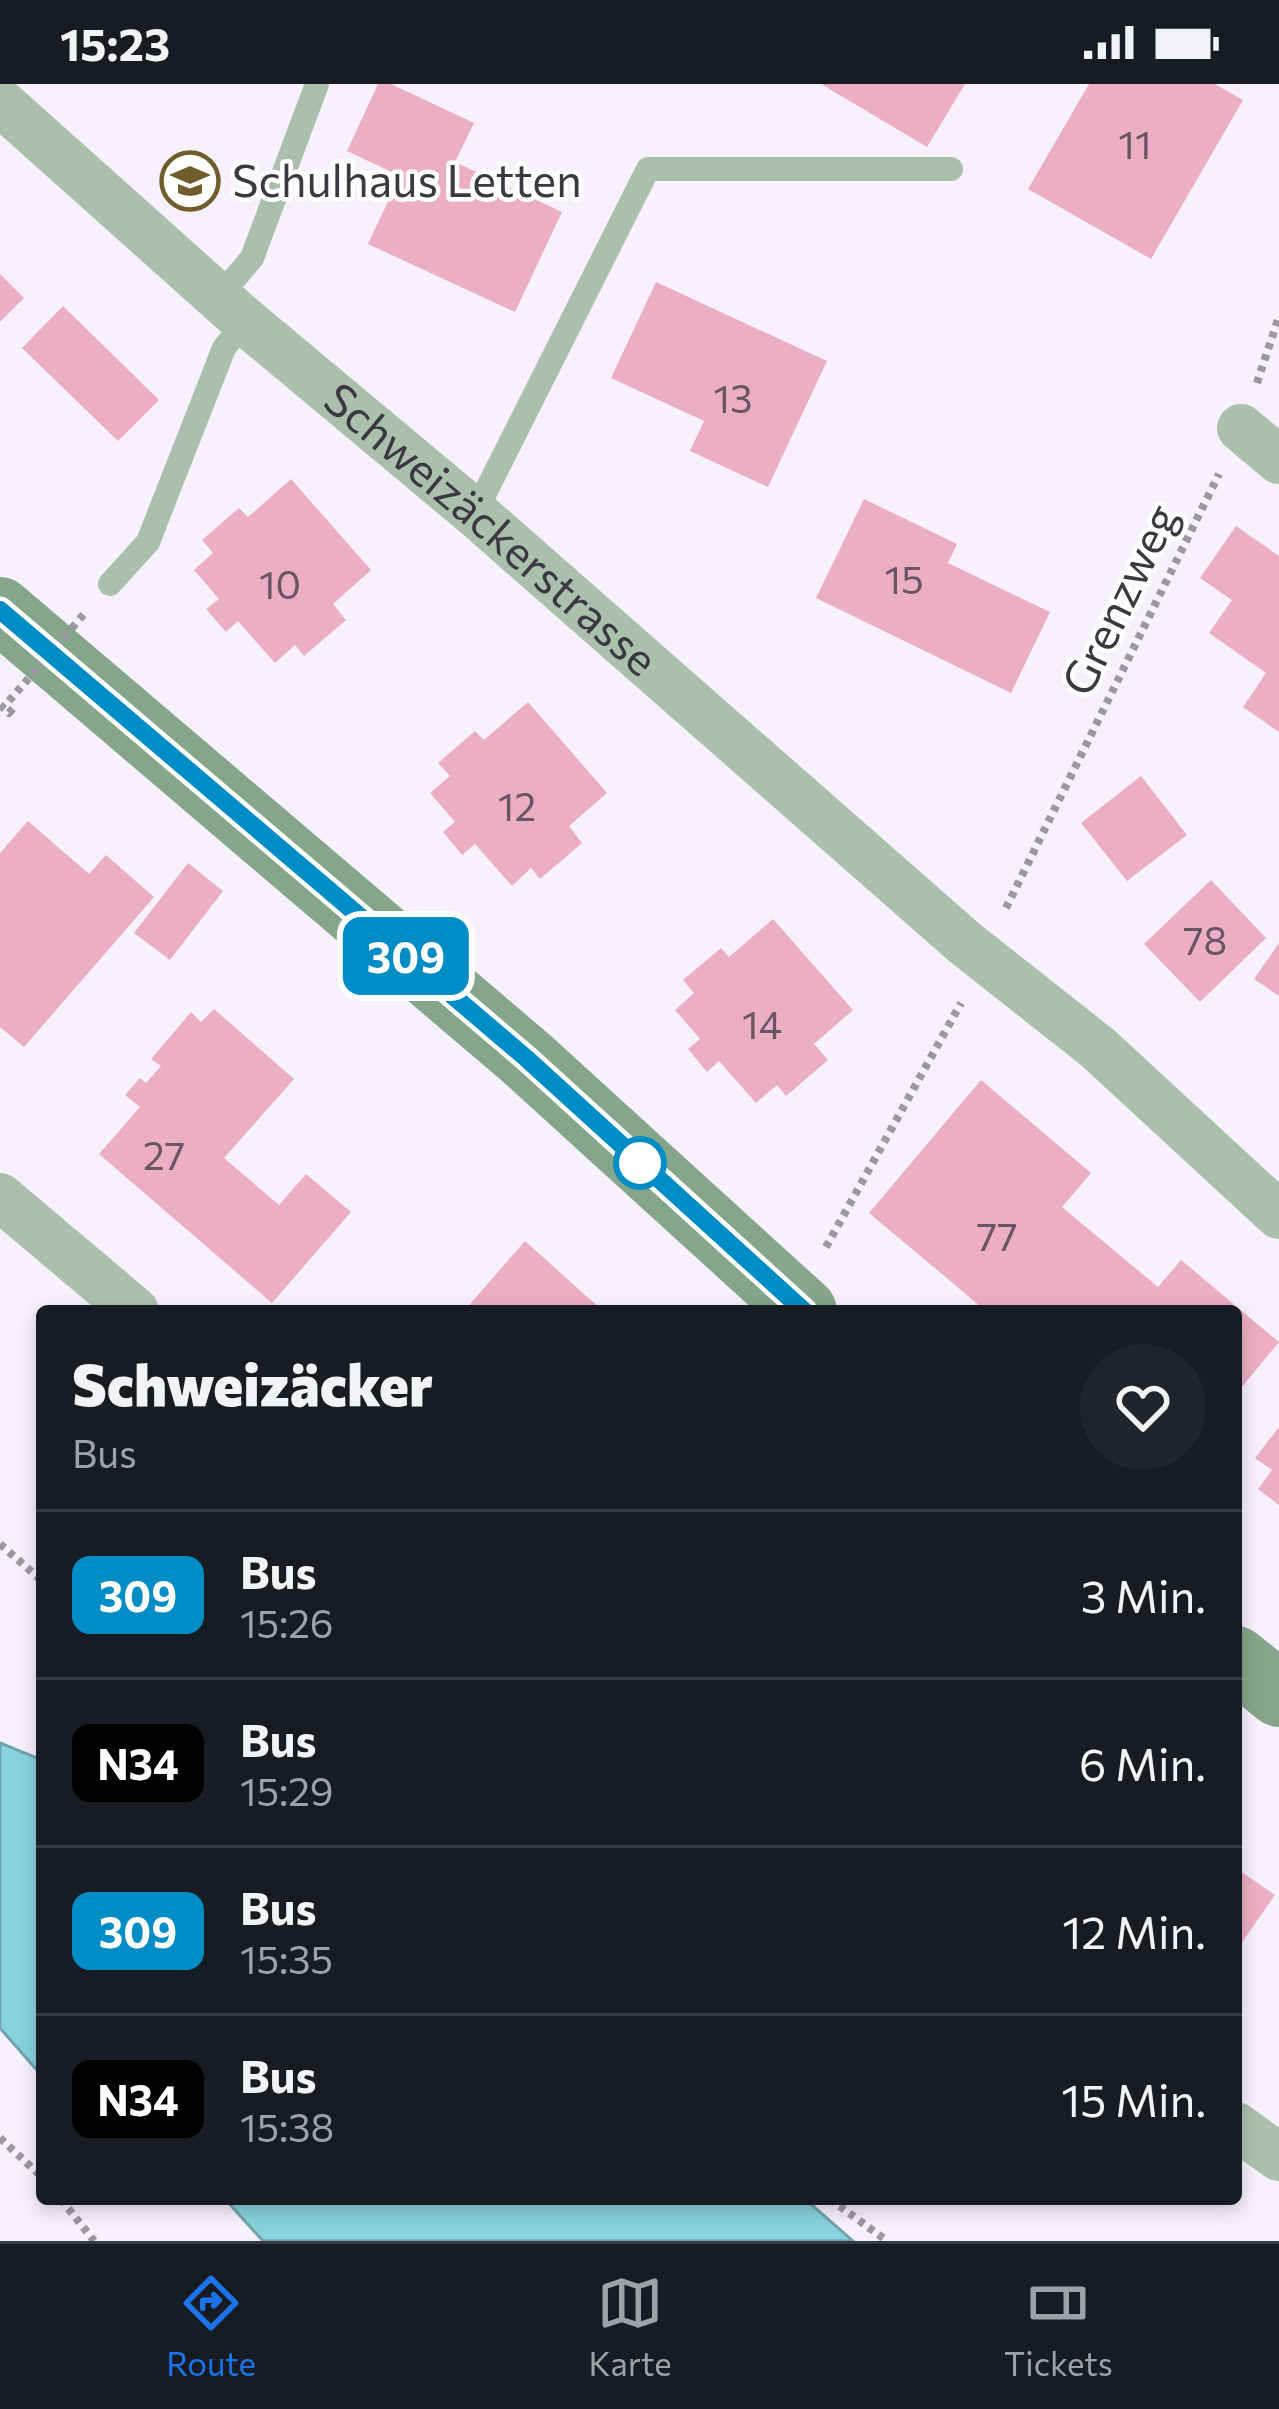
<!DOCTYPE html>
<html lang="de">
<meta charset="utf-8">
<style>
:root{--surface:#171b24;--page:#20242c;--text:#f1f3f6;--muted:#9ea1a6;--line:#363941;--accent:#1a73e8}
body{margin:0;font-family:Commissioner,sans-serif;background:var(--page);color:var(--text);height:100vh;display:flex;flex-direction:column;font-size:45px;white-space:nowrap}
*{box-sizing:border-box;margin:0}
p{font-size:39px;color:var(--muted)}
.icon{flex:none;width:66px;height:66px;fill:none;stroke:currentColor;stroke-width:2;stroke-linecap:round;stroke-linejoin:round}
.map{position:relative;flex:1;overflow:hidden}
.details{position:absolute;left:36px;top:1221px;width:1206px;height:900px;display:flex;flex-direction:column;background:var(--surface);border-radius:12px;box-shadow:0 6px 18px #0003}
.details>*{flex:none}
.badge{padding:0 24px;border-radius:18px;font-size:42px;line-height:78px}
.map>.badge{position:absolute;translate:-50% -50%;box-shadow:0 0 0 6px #fff}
.round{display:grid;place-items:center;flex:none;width:126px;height:126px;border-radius:63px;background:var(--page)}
.overview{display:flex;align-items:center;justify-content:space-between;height:204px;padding:0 36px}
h1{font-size:57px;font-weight:800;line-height:90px}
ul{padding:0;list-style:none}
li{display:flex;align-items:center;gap:36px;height:168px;padding:0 36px;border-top:3px solid var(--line)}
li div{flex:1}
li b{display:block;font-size:45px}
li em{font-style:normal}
li .badge{min-width:132px;font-weight:700;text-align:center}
.status{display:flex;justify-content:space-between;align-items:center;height:84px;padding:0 60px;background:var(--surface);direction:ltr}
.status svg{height:33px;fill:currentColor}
.tab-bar{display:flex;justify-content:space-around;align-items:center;height:168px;border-top:3px solid var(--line);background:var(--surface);font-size:33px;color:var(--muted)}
.tab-bar a{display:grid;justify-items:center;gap:6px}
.tab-bar .on{color:var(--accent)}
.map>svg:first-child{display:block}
.water{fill:#87d2de;stroke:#70a4af;stroke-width:3}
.building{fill:#ecaec3}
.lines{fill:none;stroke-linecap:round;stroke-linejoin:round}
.path{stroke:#9c97a2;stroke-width:8;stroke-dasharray:6 6;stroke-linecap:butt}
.service{stroke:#aac0ad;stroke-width:24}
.minor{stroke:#aac0ad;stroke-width:48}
.secondary{stroke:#86a68b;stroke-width:66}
.path-bridge{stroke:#9c97a2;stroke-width:8;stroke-dasharray:6 6;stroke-linecap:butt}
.line-casing{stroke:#fff;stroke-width:27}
.line{stroke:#008dc5;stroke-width:18}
.stop-dot{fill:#fff;stroke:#008dc5;stroke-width:6}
.labels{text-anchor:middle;stroke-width:9;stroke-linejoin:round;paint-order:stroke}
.number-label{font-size:39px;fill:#685662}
.poi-label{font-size:45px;fill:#3c3841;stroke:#fff;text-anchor:start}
.street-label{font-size:45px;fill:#3c3841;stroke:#fff}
</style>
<div class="status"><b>15:23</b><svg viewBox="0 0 49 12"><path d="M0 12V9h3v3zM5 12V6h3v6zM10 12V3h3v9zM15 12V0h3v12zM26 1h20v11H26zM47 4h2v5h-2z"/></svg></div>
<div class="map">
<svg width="1279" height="2157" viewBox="0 0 1279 2157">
<rect width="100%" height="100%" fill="#f7f1fe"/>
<path class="water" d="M 0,1659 L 42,1676 L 42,1992 L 0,1944 Z
M 225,2115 L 805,2115 L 853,2157 L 263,2157 Z"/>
<path class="building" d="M 378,0 L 391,0 L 474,39 L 455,78 L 562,128 L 515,228 L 368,160 L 400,92 L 347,67 Z
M 821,0 L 965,0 L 927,63 Z
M 1089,0 L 1215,0 L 1243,16 L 1151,175 L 1028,105 Z
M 0,190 L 24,214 L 0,238 Z
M 656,198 L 827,277 L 768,403 L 690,367 L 704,337 L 611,294 Z
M 63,222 L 159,316 L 118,357 L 22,264 Z
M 291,395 L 371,486 L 333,520 L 346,536 L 304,572 L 295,561 L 275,579 L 238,537 L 226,548 L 206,525 L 219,515 L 194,486 L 213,469 L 202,456 L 239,424 L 248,433 Z
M 864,415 L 957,460 L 948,479 L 1050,528 L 1011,609 L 816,514 Z
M 1236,442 L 1279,472 L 1279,648 L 1243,623 L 1266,589 L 1209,549 L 1232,516 L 1200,494 Z
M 528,618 L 607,709 L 569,742 L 582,759 L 540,795 L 531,784 L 512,802 L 475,760 L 462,771 L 443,748 L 455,738 L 430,709 L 450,692 L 438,679 L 475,647 L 484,656 Z
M 1141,692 L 1187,751 L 1127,797 L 1081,739 Z
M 28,737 L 89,790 L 106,771 L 154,813 L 24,963 L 0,943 L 0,769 Z
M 188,779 L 223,807 L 170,876 L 134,849 Z
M 1211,796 L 1266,854 L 1200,918 L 1144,860 Z
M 773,835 L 853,926 L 814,960 L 828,976 L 786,1012 L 777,1001 L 756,1019 L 719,977 L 707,988 L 688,965 L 700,955 L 675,926 L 694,909 L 683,896 L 721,864 L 729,873 Z
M 1279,859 L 1279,912 L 1254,895 Z
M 214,925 L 294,995 L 224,1074 L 279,1121 L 306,1090 L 351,1128 L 272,1219 L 99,1070 L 140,1023 L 125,1011 L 140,994 L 146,999 L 161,982 L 151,975 L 191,928 L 201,938 Z
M 981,996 L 1091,1089 L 1062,1123 L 1158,1203 L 1181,1176 L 1279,1258 L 1236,1310 L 1236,1227 L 986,1227 L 869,1129 Z
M 525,1157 L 603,1227 L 464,1227 Z
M 1279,1343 L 1279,1421 L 1258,1405 L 1272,1386 L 1255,1374 Z
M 1236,1784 L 1275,1811 L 1236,1867 Z"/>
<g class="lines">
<path class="path" d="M 1257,299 L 1279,232
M 0,621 L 9,629 L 16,621
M 1006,824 L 1219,390
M 826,1163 L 961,919
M 0,1460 L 42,1497
M 0,2054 L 42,2093
M 61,2115 L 94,2157
M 830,2115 L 887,2157"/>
<path class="service" d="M 219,213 L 252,174 L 317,0
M 475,429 L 648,85 L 951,85
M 110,500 L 148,458 L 224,264 L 245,237"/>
<g class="minor">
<path id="s1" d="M 0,18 L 245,237 L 475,429 L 965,859 L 1098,964 L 1279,1131"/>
<path d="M 1241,344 L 1279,376"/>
<path d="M 0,1113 L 135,1227"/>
<path d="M 1236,2042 L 1279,2073"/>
</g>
<path class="secondary" d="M 0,526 L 526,974 L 804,1227
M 1236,1575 L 1279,1610"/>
<path class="path-bridge" d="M 9,617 L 84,530"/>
</g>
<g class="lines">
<defs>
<path id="line" d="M 0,526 L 526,974 L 804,1227"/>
</defs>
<use href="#line" class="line-casing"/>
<use href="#line" class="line"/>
</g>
<defs>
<symbol id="school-ring" viewBox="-11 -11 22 22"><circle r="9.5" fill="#fff" stroke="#715d2c" stroke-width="1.5"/><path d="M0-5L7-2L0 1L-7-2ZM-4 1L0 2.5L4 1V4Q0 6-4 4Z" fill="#715d2c"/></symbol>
</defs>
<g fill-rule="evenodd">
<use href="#school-ring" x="157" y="64" width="66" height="66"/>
</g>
<circle class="stop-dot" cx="640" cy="1079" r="24"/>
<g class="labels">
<g class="number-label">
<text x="1135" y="75">11</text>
<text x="733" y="329">13</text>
<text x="904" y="510">15</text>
<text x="280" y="515">10</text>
<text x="517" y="737">12</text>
<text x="1205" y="871">78</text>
<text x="762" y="955">14</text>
<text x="164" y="1086">27</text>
<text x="997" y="1167">77</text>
</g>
<g class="poi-label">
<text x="232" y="113">Schulhaus Letten</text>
</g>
<g class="street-label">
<text dy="16" stroke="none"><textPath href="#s1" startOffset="651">Schweizäckerstrasse</textPath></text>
<text transform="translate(1120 516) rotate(-64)" y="16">Grenzweg</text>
</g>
</g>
</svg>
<b class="badge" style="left:406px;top:872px;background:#008dc5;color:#fff">309</b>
<section class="details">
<div class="overview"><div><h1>Schweizäcker</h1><p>Bus</p></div><a class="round"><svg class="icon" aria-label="heart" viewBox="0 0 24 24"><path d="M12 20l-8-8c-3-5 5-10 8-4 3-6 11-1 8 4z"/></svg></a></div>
<ul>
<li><span class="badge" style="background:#008dc5;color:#fff">309</span><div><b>Bus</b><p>15:26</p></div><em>3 Min.</em></li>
<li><span class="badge" style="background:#000;color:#fff">N34</span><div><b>Bus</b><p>15:29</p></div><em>6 Min.</em></li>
<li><span class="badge" style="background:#008dc5;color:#fff">309</span><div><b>Bus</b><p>15:35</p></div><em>12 Min.</em></li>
<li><span class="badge" style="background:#000;color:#fff">N34</span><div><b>Bus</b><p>15:38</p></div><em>15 Min.</em></li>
</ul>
</section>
</div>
<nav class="tab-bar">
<a class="on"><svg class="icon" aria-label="directions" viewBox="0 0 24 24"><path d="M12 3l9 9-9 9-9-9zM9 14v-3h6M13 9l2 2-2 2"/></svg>Route</a>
<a><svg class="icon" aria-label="map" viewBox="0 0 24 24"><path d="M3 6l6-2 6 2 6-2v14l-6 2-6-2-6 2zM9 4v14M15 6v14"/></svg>Karte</a>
<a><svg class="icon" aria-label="tickets" viewBox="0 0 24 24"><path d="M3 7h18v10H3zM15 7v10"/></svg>Tickets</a>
</nav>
